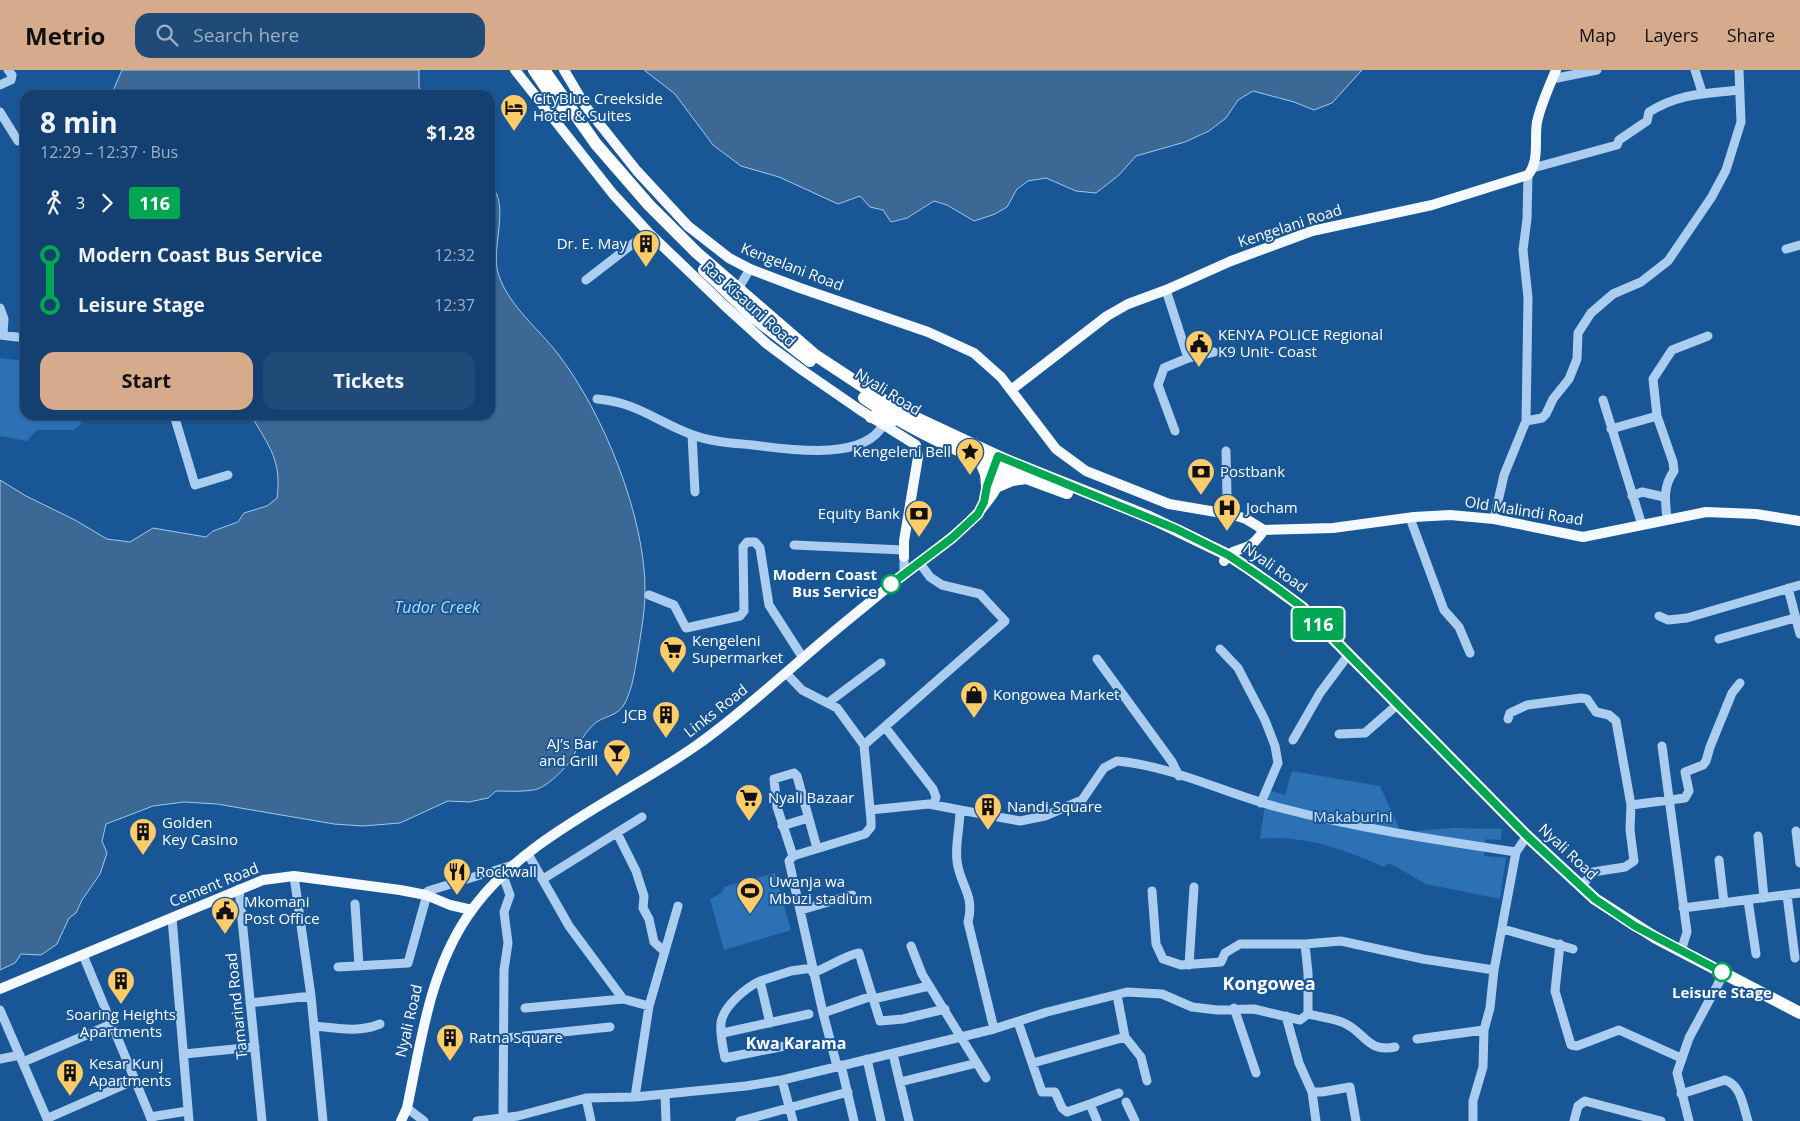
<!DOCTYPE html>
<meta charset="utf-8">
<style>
:root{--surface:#134070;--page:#204b78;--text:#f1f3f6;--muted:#9dafc3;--line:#325983;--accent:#d6ab8b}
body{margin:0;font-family:"Open Sans",sans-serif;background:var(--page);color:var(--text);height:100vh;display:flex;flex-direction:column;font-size:19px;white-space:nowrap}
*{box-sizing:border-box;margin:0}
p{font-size:16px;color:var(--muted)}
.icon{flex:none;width:28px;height:28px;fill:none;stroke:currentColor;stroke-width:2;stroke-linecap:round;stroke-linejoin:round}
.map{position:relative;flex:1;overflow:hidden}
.side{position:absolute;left:20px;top:20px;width:475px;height:330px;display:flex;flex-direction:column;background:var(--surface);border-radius:15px;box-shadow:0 1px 4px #0004,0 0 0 1px var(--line)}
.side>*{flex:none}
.badge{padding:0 10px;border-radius:4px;font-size:18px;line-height:32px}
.map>.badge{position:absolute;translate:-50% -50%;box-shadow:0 0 0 2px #fff}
.legs{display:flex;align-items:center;gap:8px;height:55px;padding:0 20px;font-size:16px}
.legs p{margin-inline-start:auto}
.summary{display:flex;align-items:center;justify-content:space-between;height:85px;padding:0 20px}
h1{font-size:28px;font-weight:700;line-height:38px}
.action{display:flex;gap:10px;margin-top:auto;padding:10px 20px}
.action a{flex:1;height:58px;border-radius:15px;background:var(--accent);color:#111;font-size:20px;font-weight:700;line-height:58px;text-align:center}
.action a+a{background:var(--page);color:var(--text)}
ul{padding:0 20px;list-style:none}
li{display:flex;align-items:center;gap:18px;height:50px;font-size:19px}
li i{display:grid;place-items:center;width:8px;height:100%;margin:0 6px;background:currentColor}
li i::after{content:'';width:12px;height:12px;margin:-6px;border:4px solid;border-radius:50%;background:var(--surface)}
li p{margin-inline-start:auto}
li:first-child i{background:linear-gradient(#0000 50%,currentColor 0)}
li:last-child i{background:linear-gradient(currentColor 50%,#0000 0)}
header{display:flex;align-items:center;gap:30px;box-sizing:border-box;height:70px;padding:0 25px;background:var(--accent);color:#111}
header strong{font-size:24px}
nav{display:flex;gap:28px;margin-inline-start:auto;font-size:18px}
.search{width:350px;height:45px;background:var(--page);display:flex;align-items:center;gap:12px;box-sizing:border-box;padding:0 18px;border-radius:15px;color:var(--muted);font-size:19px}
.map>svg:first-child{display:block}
.green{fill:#2c71b4}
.water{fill:#3b6895;stroke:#9dcaf3}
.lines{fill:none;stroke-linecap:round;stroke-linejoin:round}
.minor{stroke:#abcef0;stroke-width:9}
.major{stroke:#f4f9ff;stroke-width:10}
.highway{stroke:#fff;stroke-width:12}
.line-1-casing{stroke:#fff;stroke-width:11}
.line-1{stroke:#00a651;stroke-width:8}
.stop-1-dot{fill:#fff;stroke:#00a651;stroke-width:2.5}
.labels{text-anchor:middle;stroke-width:4;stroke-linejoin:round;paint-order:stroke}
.poi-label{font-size:15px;fill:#fff;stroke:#195696;text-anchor:start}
.street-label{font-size:15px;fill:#fff;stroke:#195696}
.stop-label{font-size:15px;font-weight:bold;fill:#fff;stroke:#195696;text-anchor:end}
.park-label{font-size:15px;fill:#d2e7fb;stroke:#195696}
.water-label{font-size:16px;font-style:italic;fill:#b7d8f7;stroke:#195696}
.neighbourhood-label{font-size:16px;font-weight:bold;fill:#fff;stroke:#195696}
.quarter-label{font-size:18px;font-weight:bold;fill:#fff;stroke:#195696}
</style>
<header>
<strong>Metrio</strong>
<div class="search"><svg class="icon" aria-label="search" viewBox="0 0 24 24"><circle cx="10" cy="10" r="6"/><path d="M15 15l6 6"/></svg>Search here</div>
<nav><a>Map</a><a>Layers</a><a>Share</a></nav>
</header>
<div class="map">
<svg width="1800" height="1051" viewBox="0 0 1800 1051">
<rect width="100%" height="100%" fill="#195696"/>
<path class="green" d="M 0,288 L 25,291 L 25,345 L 79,345 L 81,354 L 74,360 L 37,360 L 27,371 L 0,366 Z
M 1292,701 L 1380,716 L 1401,762 L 1454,758 L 1502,759 L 1501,770 L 1486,769 L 1484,786 L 1506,788 L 1500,829 L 1426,814 L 1389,793 L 1384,797 C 1346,780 1302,764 1260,769 L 1264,740 L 1271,721 L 1285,725 Z
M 775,803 L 791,860 L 724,880 L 710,829 L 723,822 L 724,817 Z"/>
<path class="water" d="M 122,0 L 419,0 L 419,17 L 423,25 L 111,25 Z
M 644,0 L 1362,0 L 1332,33 L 1314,40 L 1294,32 L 1253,21 L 1238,30 L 1226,48 L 1209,61 L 1185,72 L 1136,86 L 1119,105 L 1096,123 L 1076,121 L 1046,108 L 1028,111 L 1017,119 L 1007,137 L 995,144 L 974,151 L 947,135 L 934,131 L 907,148 L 891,152 L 883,140 L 870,137 L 860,126 L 838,134 L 779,107 L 741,96 L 713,75 L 675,24 Z
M 490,115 C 512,134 489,180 499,206 C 510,237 538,258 558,284 C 603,342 646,448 645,522 C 645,541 641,562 638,582 C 635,599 633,617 625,633 C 617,648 603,645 593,655 C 583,665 579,674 573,687 C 567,697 546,719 533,720 C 521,722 508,721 496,721 L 488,728 L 469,732 L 448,731 L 400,753 L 363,756 L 334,754 L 217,734 L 184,732 L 153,736 L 106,754 L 102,771 L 107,783 L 100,804 L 82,830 L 76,843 L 69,848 L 57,874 L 41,885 L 21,884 L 15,893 L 0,900 L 0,410 L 26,426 L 75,450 L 107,469 L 130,472 L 153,458 L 206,467 L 213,461 L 238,452 L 244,443 L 267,436 L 277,428 C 282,390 269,377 251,345 L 490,345 Z"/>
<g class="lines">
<path class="minor" d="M 1695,0 L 1702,22
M 1552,9 L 1597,0
M 0,15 L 11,10 L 12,5 L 8,0
M 0,42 L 18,71
M 1533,98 L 1617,75 L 1619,70 L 1647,51 L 1649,42 C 1680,23 1704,24 1739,20
M 1786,179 L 1800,175
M 586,210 L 648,162
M 738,219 L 750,199
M 1166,220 L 1188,288
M 0,238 L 4,249 L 3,265
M 0,265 L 25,268
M 597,329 C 637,332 657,352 693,365 C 712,372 733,373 753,375 C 787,379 863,392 883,355
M 1603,330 L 1642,455
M 174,345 L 195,415 L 228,405
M 1657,346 L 1653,309 L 1672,280 L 1708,266
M 1526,351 L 1542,348 L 1546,344 L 1553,329 L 1569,309 L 1577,289 L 1578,263 L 1591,243 L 1613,224 L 1641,212 L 1668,191 L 1711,128 L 1726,100 L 1741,52 L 1739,0
M 1611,359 L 1657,346 L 1673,392 L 1674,401 C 1663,416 1665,430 1667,448
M 1175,361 L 1158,315 L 1164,298 L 1188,288 L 1214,282
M 692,365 L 695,422
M 1632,426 L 1642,422 L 1664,427
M 1222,442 L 1227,426 L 1226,381
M 1410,448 L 1444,540 L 1459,557 L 1470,583
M 1494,449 L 1504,405 L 1526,351 L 1528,228 L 1523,180 L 1527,149 L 1528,105
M 794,475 L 903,480
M 904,487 L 904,503
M 1788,518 L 1800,564
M 649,525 L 674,535 L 686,558 L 740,546 L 744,541 L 743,477 L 747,472 L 755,472 L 760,478 L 769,535 L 803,588
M 1659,546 L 1668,550 L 1687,548 L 1800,515
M 1719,569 L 1795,548
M 1220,579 L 1238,598 L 1265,650 L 1275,676 L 1278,693 L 1261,733
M 1097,589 L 1172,692 L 1179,706
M 786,603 L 802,620 L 837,638 L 864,675 L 871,750 L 871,757 L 865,764 L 793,786 L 789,791 L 823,943 L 837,996
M 829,632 L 881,593
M 1508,649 L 1510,643 L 1527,635 L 1581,628 L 1587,629 L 1596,642 L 1609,645 L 1616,651 L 1631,735 L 1630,760 L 1634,791 L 1625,797 L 1593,802 L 1581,817
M 885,657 L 933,719 L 936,727 L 934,734
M 1339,664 L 1365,663 L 1397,635
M 1293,670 L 1320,623 L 1349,584
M 864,675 L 1005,551 L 980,524 L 942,515 L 930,507 L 919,492
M 1662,676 L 1687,862 L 1681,881
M 1631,735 L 1685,728 L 1689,721 L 1685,702 L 1703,695 L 1706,691 L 1710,677 L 1732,623 L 1740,613
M 870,740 L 929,734 L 960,740 C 960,757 955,774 957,791 C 960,816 975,824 968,852 L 994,959
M 960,740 L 1020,751 L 1045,746 L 1082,730 L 1104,698 L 1117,691 C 1172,696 1224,723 1277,737 C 1356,758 1436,770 1516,782
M 782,756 L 808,748
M 1796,761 L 1800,793
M 617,763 L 636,801 L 644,826 L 643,838 L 649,849 L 654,872 L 665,882
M 1758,766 L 1764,828
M 528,784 L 569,856 L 623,929 L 649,936
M 793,786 L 777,737 L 774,709 L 794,703 L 797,706 L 817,778
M 1719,790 L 1724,833
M 294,806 L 311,926 L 323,1051
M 543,809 L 642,747
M 239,819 L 262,1051
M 1152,821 L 1156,874 L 1163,889 L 1181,895 L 1221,892 L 1225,883 L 1240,874 L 1305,874 L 1341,871 L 1423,889 L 1494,900 L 1516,782 L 1527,766
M 1787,825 L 1795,888
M 1748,830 L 1756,884
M 355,834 L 359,896
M 1683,838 L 1800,823
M 801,840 L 852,825
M 172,848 L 189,1051
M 1503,859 L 1573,879
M 1560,874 L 1555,921 L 1571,975 L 1577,976 L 1619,960 L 1681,988
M 911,876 L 922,904 L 986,1008
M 83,885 L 152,1051
M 1189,895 L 1194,817
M 338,897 L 408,893 L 428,821 L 516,794
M 813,903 C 824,899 851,883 859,883 L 880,951 L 903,949 L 945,939
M 760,911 C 747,917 723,936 721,953 C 720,963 723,979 725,988 L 790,975
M 873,929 L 929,916
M 250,933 L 311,926
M 525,938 L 623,929
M 1234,938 L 1256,1003
M 0,940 L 48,1051
M 823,943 L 872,926
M 1308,944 C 1320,947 1333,948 1344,953 C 1365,962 1367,983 1395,977
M 1286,946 L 1299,993 L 1312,1022 L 1322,1022 L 1350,1017 L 1356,1051
M 1018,952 L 1042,1022 L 1055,1022 L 1062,1038 L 1067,1042 L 1090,1034 L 1097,1051
M 770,953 L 760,911 L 791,901 L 812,898
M 314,956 C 337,958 358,963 380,954
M 723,963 L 809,944
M 1125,967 L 1141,987 L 1147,1011
M 505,968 L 610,957
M 1417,969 L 1484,960
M 184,984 L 255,977
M 893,984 L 909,1051
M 0,989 L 20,985
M 867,989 L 881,1051
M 23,992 L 112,954
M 1033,993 L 1125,967 L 1117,925
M 841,995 L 854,1051
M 782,1010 L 793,1051
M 900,1012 L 977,993
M 1312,1022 L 1316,1051
M 665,1024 L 666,1051
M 1681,1024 L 1725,1010 C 1741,1015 1743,1036 1748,1051
M 635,1027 L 649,936 L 678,836
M 586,1028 L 591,1051
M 1126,1032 L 1135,1051
M 1090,1034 L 1119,1023
M 407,1038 L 424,1051
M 150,1047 L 188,1041
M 48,1048 L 135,1010
M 503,1048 L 504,900 L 508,873 L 504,842 L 510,825 L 503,806
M 477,1051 L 518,1046 L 586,1028 L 635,1027 L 746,1016 L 782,1010 L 994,959 L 1047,942 L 1127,922 L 1162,924 L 1192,937 L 1217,940 L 1254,939 L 1300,950 L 1308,944 L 1308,903 L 1305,874
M 740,1051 L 848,1022
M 1473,1051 L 1473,1031 L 1483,997 L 1484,960 L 1490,938 L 1494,900
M 1574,1051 L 1578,1036 L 1585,1031 L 1661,1051
M 1689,1051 L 1677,1003 L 1689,968 L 1724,903"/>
<path class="major" d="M 515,0 L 613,124 L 648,162 L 725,236 L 767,274 L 802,300 L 860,340 L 916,375 L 918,387 L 904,471 L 904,487
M 564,0 L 586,37 L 637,101 L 688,156 L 729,188 L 750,199 L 800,218 L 928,262 L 974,283 L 1001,307 L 1056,379 L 1086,401 L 1169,434 L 1234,445 L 1246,449 L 1264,460
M 1011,320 L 1107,246 L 1128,234 L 1166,220 L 1231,191 L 1312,161 L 1432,135 L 1528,105 C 1540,90 1534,70 1537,52 C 1541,34 1549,17 1556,0
M 1224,491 C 1231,480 1237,481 1247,477 C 1254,474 1260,466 1264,460 L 1333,458 L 1414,447 L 1450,445 L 1494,449 L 1583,467 L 1706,442 L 1756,444 L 1800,451
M 0,919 L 263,810 L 294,806 L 400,820 L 426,825 L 450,835 L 472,840
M 401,1051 L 407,1038 C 421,972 429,904 467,847 C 518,769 622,728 697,675 C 734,649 768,618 803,588 C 830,564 859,541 887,518 C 923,487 966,463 993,424 C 999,415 1001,403 1004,394"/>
<path class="highway" d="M 534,0 L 560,38
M 544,0 L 596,74 L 649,135 L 697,183 L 815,285 L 897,339 L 1006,390 L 1147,446 L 1228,485 L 1248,498 L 1302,537 L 1527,766 L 1595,829 L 1656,868 L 1800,943
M 704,200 L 752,246 L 810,291
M 864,328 C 925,370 997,398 1067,423
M 871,347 L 894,350
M 980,390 L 986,404 L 987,416
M 996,417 L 1012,410 L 1026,408"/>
</g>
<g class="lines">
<defs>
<path id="line-1" d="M 891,514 L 952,468 L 978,444 L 984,432 L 987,416 L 998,386 L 1176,459 L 1228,485 L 1274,516 L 1302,537 L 1527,766 L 1595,829 L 1635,856 L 1722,902"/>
</defs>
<use href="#line-1" class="line-1-casing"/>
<use href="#line-1" class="line-1"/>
</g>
<defs>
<symbol id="hotel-pin" viewBox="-11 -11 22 30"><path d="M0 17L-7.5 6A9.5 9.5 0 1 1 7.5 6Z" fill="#ffcc6a" stroke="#195696"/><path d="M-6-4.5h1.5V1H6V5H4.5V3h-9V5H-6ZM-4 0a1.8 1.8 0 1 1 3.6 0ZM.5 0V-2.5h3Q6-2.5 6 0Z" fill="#111"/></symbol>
<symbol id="building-pin" viewBox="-11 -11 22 30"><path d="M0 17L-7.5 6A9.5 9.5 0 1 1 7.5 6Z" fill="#ffcc6a" stroke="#195696"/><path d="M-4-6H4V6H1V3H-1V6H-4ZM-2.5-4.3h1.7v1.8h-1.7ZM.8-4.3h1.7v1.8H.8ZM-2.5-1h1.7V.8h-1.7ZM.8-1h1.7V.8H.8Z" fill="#111"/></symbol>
<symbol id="civic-pin" viewBox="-11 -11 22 30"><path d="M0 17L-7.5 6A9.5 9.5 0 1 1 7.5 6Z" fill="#ffcc6a" stroke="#195696"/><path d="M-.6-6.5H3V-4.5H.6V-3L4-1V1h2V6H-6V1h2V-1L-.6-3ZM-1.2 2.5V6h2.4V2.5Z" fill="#111"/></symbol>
<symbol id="sight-pin" viewBox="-11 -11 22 30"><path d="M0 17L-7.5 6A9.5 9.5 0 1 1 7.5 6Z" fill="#ffcc6a" stroke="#195696"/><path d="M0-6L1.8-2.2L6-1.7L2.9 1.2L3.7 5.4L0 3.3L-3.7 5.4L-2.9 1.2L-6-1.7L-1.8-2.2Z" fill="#111"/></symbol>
<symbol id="bank-pin" viewBox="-11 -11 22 30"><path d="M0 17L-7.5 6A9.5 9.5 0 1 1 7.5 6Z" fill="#ffcc6a" stroke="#195696"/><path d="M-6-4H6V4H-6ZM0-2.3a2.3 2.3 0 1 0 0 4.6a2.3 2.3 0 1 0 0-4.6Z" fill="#111"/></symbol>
<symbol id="hospital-pin" viewBox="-11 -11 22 30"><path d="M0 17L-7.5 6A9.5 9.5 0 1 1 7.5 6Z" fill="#ffcc6a" stroke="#195696"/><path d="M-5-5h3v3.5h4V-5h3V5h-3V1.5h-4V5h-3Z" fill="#111"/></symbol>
<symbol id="supermarket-pin" viewBox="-11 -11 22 30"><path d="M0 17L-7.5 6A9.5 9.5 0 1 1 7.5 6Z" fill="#ffcc6a" stroke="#195696"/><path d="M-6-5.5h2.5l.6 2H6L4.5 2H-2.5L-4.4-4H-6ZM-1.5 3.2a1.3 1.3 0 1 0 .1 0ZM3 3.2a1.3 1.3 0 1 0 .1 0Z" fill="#111"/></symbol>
<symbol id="shop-pin" viewBox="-11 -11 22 30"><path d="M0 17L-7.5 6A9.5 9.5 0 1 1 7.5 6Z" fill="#ffcc6a" stroke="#195696"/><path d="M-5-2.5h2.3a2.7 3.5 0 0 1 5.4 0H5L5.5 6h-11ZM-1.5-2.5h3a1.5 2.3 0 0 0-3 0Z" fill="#111"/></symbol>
<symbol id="bar-pin" viewBox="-11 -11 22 30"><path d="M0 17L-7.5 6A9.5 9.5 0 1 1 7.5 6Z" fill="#ffcc6a" stroke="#195696"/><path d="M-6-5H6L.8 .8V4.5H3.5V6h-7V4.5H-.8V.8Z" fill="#111"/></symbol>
<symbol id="restaurant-pin" viewBox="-11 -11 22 30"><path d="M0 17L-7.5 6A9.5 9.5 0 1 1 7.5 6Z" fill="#ffcc6a" stroke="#195696"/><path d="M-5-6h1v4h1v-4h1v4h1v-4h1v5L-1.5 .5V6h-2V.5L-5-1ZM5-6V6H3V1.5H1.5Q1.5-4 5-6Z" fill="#111"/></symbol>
<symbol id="stadium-pin" viewBox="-11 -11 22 30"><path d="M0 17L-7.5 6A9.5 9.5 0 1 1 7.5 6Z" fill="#ffcc6a" stroke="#195696"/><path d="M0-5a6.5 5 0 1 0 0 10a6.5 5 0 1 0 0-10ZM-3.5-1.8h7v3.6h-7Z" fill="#111"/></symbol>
</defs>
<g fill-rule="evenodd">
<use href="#hotel-pin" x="498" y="22" width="32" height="43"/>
<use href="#building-pin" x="630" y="158" width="32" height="43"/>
<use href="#civic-pin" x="1183" y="258" width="32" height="43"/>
<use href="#sight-pin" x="954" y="366" width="32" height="43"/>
<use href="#bank-pin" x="1185" y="386" width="32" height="43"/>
<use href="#hospital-pin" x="1211" y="422" width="32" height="43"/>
<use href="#bank-pin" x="903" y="428" width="32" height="43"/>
<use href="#supermarket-pin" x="657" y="564" width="32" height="43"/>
<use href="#shop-pin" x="958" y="609" width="32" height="43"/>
<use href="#building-pin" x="650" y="629" width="32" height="43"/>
<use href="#bar-pin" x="601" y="667" width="32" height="43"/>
<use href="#supermarket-pin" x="733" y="712" width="32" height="43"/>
<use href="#building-pin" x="972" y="721" width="32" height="43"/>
<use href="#building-pin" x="127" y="746" width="32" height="43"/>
<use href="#restaurant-pin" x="441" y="786" width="32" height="43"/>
<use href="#stadium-pin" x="734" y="805" width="32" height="43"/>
<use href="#civic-pin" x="209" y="825" width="32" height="43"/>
<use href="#building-pin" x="105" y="895" width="32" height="43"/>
<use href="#building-pin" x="434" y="952" width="32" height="43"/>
<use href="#building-pin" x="54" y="987" width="32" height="43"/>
</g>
<g class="stop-1-dot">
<circle cx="891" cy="514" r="9"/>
<circle cx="1722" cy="902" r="9"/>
</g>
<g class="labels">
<g class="poi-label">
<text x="533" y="34">CityBlue Creekside<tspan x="533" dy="17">Hotel &amp; Suites</tspan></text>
<text x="627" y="179" text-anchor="end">Dr. E. May</text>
<text x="1218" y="270">KENYA POLICE Regional<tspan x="1218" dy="17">K9 Unit- Coast</tspan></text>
<text x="951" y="387" text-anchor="end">Kengeleni Bell</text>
<text x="1220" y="407">Postbank</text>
<text x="1246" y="443">Jocham</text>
<text x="900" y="449" text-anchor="end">Equity Bank</text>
<text x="692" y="576">Kengeleni<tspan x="692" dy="17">Supermarket</tspan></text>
<text x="993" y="630">Kongowea Market</text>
<text x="647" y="650" text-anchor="end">JCB</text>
<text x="598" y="679" text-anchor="end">AJ’s Bar<tspan x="598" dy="17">and Grill</tspan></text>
<text x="768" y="733">Nyali Bazaar</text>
<text x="1007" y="742">Nandi Square</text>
<text x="162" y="758">Golden<tspan x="162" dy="17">Key Casino</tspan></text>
<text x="476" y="807">Rockwall</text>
<text x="769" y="817">Uwanja wa<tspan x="769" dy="17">Mbuzi stadium</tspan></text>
<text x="244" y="837">Mkomani<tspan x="244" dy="17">Post Office</tspan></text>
<text x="121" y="950" text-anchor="middle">Soaring Heights<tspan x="121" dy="17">Apartments</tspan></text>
<text x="469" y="973">Ratna Square</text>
<text x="89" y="999">Kesar Kunj<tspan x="89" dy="17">Apartments</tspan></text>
</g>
<g class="street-label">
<text transform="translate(1290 156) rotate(-18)" y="5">Kengelani Road</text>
<text transform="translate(792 197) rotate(21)" y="5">Kengelani Road</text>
<text transform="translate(749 234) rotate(42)" y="5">Ras Kisauni Road</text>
<text transform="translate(888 322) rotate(32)" y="5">Nyali Road</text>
<text transform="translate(1524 441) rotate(9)" y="5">Old Malindi Road</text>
<text transform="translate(1275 498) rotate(35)" y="5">Nyali Road</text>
<text transform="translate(716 641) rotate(-38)" y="5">Links Road</text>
<text transform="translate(1568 782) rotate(43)" y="5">Nyali Road</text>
<text transform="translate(214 815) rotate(-22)" y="5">Cement Road</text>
<text transform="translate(237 936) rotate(-96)" y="5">Tamarind Road</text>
<text transform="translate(409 951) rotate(-77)" y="5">Nyali Road</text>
</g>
<g class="stop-label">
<text x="877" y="510">Modern Coast<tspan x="877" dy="17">Bus Service</tspan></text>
<text x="1722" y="928" text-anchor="middle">Leisure Stage</text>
</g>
<g class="park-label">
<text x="1353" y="752">Makaburini</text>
</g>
<g class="water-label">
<text x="437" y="543">Tudor Creek</text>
</g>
<g class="neighbourhood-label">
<text x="796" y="979">Kwa Karama</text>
</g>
<g class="quarter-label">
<text x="1269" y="920">Kongowea</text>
</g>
</g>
</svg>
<b class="badge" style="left:1318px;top:554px;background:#00a651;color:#fff">116</b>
<section class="side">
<div class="summary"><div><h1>8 min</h1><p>12:29 – 12:37 · Bus</p></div><b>$1.28</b></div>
<div class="legs"><svg class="icon" aria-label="walk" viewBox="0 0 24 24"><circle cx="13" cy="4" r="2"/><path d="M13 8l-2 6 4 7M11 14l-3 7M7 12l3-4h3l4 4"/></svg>3<svg class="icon" aria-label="forward" viewBox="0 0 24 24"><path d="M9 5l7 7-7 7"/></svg><b class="badge" style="background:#00a651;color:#fff">116</b></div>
<ul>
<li><i style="color:#00a651"></i><b>Modern Coast Bus Service</b><p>12:32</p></li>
<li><i style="color:#00a651"></i><b>Leisure Stage</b><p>12:37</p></li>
</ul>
<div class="action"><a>Start</a><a>Tickets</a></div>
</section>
</div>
